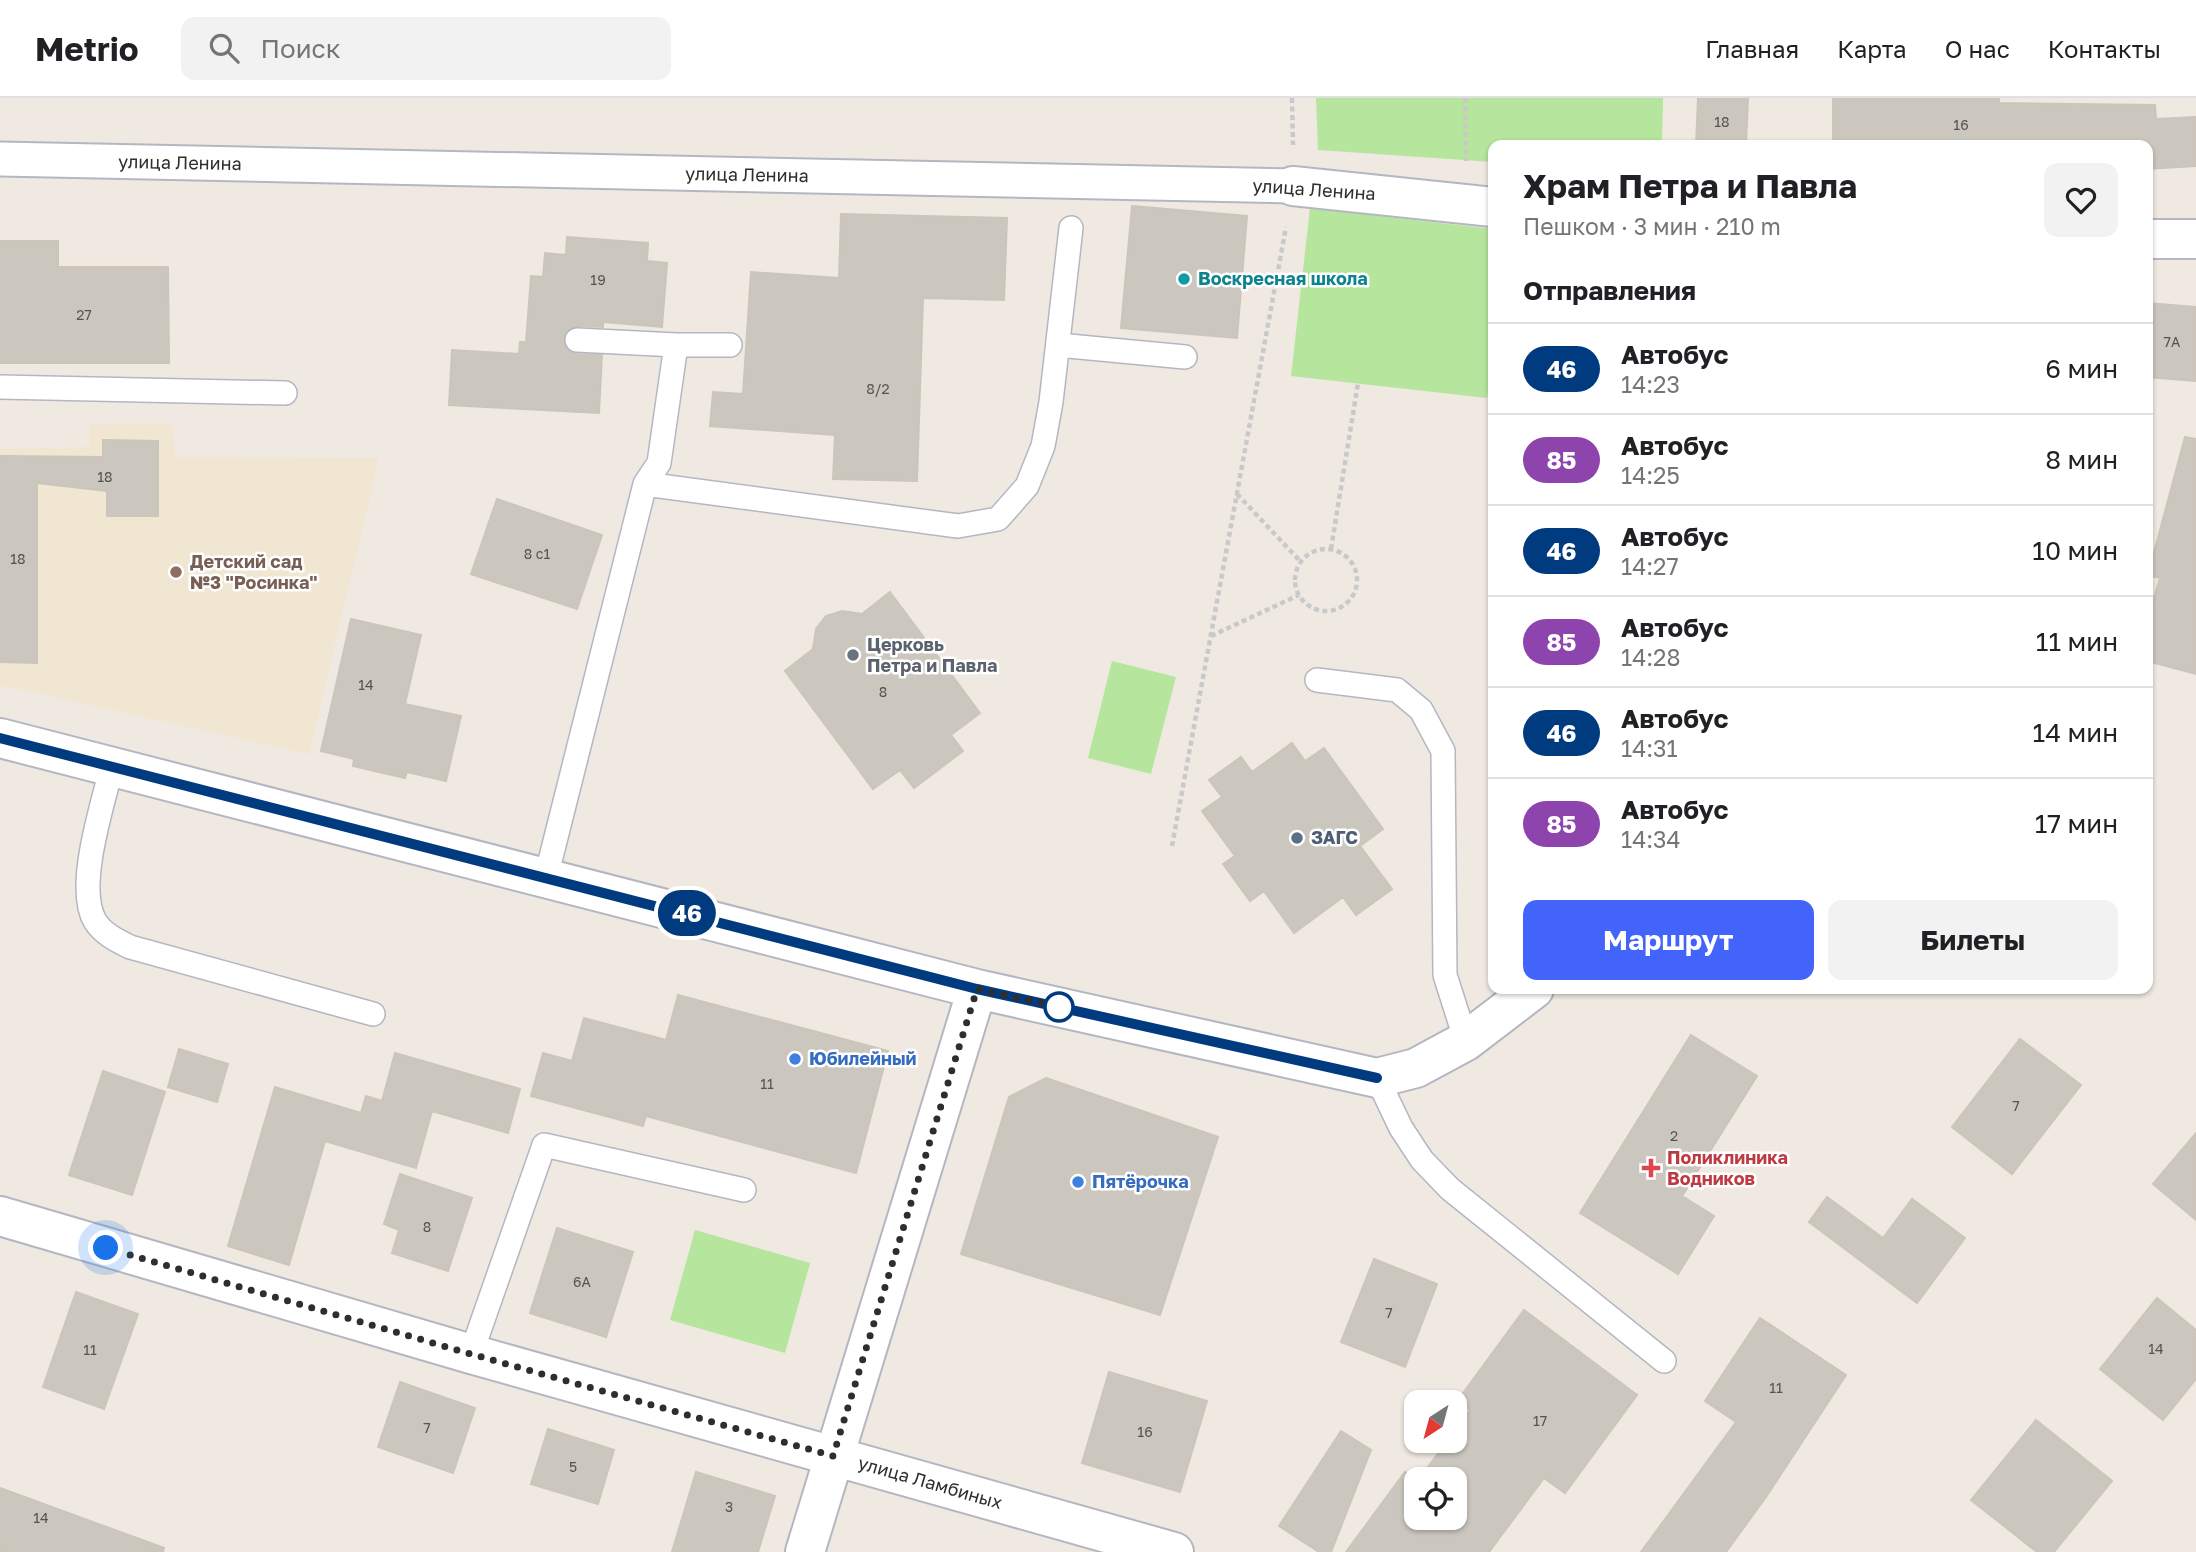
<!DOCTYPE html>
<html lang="ru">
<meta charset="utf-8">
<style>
:root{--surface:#fff;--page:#f2f2f2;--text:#202124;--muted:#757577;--line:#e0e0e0;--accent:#4264fb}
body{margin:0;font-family:"Golos Text",sans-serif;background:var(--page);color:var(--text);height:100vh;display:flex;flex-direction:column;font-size:26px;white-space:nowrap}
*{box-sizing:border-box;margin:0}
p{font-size:23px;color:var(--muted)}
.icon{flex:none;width:38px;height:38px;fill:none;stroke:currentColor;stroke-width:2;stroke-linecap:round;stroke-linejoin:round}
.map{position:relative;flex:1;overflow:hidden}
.sheet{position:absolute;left:1488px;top:42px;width:665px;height:854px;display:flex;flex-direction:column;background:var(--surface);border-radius:14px;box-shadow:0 2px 5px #0004}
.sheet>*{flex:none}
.badge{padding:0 14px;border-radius:23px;font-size:24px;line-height:46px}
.needle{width:46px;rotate:216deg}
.buttons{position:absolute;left:1404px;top:1292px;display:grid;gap:14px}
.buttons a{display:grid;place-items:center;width:63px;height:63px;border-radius:14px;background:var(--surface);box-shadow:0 2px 5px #0004;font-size:35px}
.you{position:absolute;width:35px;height:35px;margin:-18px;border:5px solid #fff;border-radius:50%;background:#1a73e8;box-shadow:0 0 0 10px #1a73e833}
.map>.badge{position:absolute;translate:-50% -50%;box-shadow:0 0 0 4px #fff}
h2{padding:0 35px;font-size:26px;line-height:63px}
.round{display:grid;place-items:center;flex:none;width:74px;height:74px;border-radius:14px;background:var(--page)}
.summary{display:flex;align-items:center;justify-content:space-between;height:119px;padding:0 35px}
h1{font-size:33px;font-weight:700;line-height:52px}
.action{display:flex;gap:14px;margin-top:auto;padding:14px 35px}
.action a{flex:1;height:80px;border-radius:14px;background:var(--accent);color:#fff;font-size:28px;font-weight:700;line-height:80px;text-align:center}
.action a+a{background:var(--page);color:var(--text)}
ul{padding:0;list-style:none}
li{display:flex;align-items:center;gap:21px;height:91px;padding:0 35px;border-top:2px solid var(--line)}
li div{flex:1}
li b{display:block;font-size:26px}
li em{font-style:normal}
li .badge{min-width:77px;font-weight:700;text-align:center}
header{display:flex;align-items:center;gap:42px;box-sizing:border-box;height:98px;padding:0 35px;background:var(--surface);border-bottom:2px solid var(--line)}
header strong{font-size:33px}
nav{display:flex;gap:38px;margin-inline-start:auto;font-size:24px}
.search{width:490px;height:63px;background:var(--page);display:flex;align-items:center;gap:18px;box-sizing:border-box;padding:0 24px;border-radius:14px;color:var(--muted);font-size:26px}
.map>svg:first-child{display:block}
.education{fill:#f0e6d1}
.green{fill:#b6e59e}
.building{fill:#cbc7bf;stroke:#cbc5ba;stroke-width:2}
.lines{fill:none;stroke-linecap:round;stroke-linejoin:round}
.service-casing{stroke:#b4b7c1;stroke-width:26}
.pedestrian-casing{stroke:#b4b7c1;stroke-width:37}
.minor-casing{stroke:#b4b7c1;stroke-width:42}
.path{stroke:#c9c9c9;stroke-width:4.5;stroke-dasharray:5 3.5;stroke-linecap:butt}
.service{stroke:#fff;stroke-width:23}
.pedestrian{stroke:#fff;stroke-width:33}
.minor{stroke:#fff;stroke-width:38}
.line-casing{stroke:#fff;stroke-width:16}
.line{stroke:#003b80;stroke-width:10}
.walk{stroke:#2e2e2e;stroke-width:7;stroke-dasharray:0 12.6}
.culture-dot{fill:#0f9aa8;stroke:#fff;stroke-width:2.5}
.education-dot{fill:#8d6e63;stroke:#fff;stroke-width:2.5}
.worship-dot{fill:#6b7280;stroke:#fff;stroke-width:2.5}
.service-dot{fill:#5c6f8a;stroke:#fff;stroke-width:2.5}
.stop-dot{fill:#fff;stroke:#003b80;stroke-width:3.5}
.shop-dot{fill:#3f7fe0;stroke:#fff;stroke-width:2.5}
.health-dot{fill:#e0444e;stroke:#fff;stroke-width:2.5}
.labels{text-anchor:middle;stroke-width:5;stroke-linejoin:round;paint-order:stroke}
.number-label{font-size:14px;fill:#555452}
.street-label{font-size:18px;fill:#2e2e2e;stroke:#fff}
.culture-label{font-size:18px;font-weight:bold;fill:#0d838f;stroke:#fff;text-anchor:start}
.education-label{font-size:18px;font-weight:bold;fill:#785e54;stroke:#fff;text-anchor:start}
.worship-label{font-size:18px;font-weight:bold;fill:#5b616d;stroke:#fff;text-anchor:start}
.service-label{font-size:18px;font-weight:bold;fill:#4e5e75;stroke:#fff;text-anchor:start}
.shop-label{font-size:18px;font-weight:bold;fill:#366cbe;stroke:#fff;text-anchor:start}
.health-label{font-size:18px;font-weight:bold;fill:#be3a42;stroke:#fff;text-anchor:start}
</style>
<header>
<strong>Metrio</strong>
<div class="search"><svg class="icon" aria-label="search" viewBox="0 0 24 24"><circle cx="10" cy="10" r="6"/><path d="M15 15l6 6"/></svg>Поиск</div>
<nav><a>Главная</a><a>Карта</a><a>О нас</a><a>Контакты</a></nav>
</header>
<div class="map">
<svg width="2196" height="1454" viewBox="0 0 2196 1454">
<rect width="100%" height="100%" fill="#efe9e1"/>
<path class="education" d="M 172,325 L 175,359 L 379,360 L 309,656 L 0,587 L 0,351 L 89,349 L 89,327 Z"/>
<path class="green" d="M 1316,0 L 1663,0 L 1662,47 L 1493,47 L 1493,64 L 1318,52 Z
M 1310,110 L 1493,131 L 1493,254 L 1487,300 L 1291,278 Z
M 1112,563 L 1176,579 L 1151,676 L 1088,660 Z
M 695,1132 L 810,1165 L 785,1255 L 670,1222 Z"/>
<path class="building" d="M 1698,0 L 1748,0 L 1746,47 L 1696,47 Z
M 1833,0 L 1999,0 L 1999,5 L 2155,7 L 2156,21 L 2196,19 L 2196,68 L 2147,71 L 2147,47 L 1833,47 Z
M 1132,108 L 1247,118 L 1237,240 L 1121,230 Z
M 841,116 L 1007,120 L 1004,202 L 923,200 L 917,383 L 833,381 L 835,337 L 710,328 L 713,294 L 743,296 L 751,174 L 839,180 Z
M 567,139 L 648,145 L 647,163 L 667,165 L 662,229 L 603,224 L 603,229 L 577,228 L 566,234 L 563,242 L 569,253 L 576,256 L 602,257 L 599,315 L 449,307 L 452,252 L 519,256 L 520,244 L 526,244 L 531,178 L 543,179 L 545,155 L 566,157 Z
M 0,143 L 58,143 L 58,169 L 168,169 L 169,265 L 0,265 Z
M 2147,205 L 2196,209 L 2196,283 L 2147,279 Z
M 2185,339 L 2196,341 L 2196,576 L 2147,563 L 2147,524 L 2160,480 L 2148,477 Z
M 103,342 L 158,343 L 158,418 L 107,418 L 107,393 L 37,385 L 37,565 L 0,564 L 0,358 L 103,359 Z
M 497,401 L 602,437 L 577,511 L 471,476 Z
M 890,494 L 980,615 L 951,637 L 963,653 L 914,690 L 900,672 L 873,691 L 785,573 L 813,551 L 816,531 L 826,518 L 842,513 L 862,516 Z
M 351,521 L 421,537 L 405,606 L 461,618 L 446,683 L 407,674 L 405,680 L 353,668 L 354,661 L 321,653 Z
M 1292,645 L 1305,663 L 1324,650 L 1383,731 L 1360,748 L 1392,791 L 1356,817 L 1343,799 L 1294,835 L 1264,793 L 1250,803 L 1223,766 L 1235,758 L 1202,713 L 1222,699 L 1209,682 L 1241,659 L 1252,674 Z
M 678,897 L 888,953 L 856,1075 L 646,1018 L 643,1028 L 531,998 L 543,955 L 572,963 L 584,920 L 666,942 Z
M 1691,937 L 1757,978 L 1682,1098 L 1714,1118 L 1678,1176 L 1580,1115 Z
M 2020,941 L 2081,987 L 2012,1076 L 1952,1029 Z
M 179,951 L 228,966 L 217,1004 L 168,989 Z
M 395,955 L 520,991 L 508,1035 L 432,1013 L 416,1070 L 325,1043 L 289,1167 L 228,1148 L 275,989 L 361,1015 L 366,998 L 382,1003 Z
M 103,973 L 165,994 L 132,1097 L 69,1077 Z
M 1046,980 L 1218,1039 L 1160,1217 L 961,1156 L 1009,999 Z
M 2196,1035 L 2196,1122 L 2153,1086 Z
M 400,1076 L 472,1100 L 448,1173 L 392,1155 L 399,1132 L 384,1126 Z
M 1827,1099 L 1883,1140 L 1912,1101 L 1965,1140 L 1917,1205 L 1809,1124 Z
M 557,1130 L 633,1154 L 606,1239 L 530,1215 Z
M 1374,1161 L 1437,1186 L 1405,1269 L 1341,1244 Z
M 76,1194 L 138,1216 L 104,1311 L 43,1289 Z
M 2157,1200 L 2196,1232 L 2196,1281 L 2163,1322 L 2100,1271 Z
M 1524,1212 L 1637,1297 L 1565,1395 L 1544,1380 L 1489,1454 L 1346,1454 L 1405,1374 L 1416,1382 L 1416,1419 L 1454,1419 L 1454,1381 L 1419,1381 L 1448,1342 L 1454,1342 L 1454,1334 L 1470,1312 L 1458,1302 Z
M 1760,1220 L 1846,1277 L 1766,1399 L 1726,1454 L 1641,1454 L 1736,1324 L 1705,1303 Z
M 1109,1274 L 1207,1303 L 1180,1394 L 1082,1365 Z
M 400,1284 L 475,1310 L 453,1375 L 378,1349 Z
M 2036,1322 L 2112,1383 L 2054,1454 L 2037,1454 L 1971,1402 Z
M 548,1331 L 614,1352 L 598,1406 L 531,1386 Z
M 1341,1333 L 1371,1352 L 1331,1454 L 1319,1454 L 1279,1428 Z
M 696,1374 L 775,1398 L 758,1454 L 672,1454 Z
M 0,1390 L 164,1450 L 163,1454 L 0,1454 Z"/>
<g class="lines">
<defs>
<path id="service" d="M 577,242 L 676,247 L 659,365 L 645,386
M 676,247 L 730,247
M 1058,247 L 1185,259
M 0,289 L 285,295
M 1317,582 L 1397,592 L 1421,612 L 1443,653 L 1445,877 L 1466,943
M 112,668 C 103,706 75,789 95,823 C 103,836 118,843 130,849 L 373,916
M 546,779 L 645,386 L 958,428 L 998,421 L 1027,388 L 1043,348 L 1051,304 L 1071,130
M 1377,980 L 1401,1030 L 1422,1062 L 1450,1091 L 1664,1263
M 471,1256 L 544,1047 L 744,1092"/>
<path id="pedestrian" d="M 0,61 L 1293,88"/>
<path id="minor" d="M 1293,88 L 1493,109
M 2147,141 L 2196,141
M 0,640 L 977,891 L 1377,980 L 1416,970 L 1466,943 L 1534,891
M 0,1118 L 471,1256 L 1174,1454
M 805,1454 L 977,891"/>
</defs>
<use href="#service" class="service-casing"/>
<use href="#pedestrian" class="pedestrian-casing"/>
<use href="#minor" class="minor-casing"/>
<path class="path" d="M 1292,0 L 1293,47
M 1465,0 L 1466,63
M 1237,396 L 1301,464
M 1331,451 L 1358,285
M1295 482a31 31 0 1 1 62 0a31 31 0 1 1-62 0Z
M 1211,538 L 1299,497
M 1172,748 L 1286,129"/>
<use href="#service" class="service"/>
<use href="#pedestrian" class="pedestrian"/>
<use href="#minor" class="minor"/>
</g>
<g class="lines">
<defs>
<path id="line" d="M 0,640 L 977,891 L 1377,980"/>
</defs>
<use href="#line" class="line-casing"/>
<use href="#line" class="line"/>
<path class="walk" d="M 106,1150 L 471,1256 L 833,1358 L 977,891 L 1059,909"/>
</g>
<circle class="culture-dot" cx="1184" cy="181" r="7"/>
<circle class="education-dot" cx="176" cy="474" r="7"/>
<circle class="worship-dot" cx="853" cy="557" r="7"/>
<circle class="service-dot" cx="1297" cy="740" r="7"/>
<circle class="stop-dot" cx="1059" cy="909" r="14"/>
<g class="shop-dot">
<circle cx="795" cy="961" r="7"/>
<circle cx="1078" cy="1084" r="7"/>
</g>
<path class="health-dot" d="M1647.5 1059.5h7v7h7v7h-7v7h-7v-7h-7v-7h7z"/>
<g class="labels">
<g class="number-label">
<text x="1722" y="29">18</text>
<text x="1961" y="32">16</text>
<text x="598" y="187">19</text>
<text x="84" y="222">27</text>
<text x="2172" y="249">7А</text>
<text x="878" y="296">8/2</text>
<text x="105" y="384">18</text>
<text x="537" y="461">8 с1</text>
<text x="18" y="466">18</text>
<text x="366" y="592">14</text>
<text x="883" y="599">8</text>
<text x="767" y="991">11</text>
<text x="2016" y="1013">7</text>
<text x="1674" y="1043">2</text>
<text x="427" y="1134">8</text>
<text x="582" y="1189">6А</text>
<text x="1389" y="1220">7</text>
<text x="2156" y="1256">14</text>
<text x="90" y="1257">11</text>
<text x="1776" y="1295">11</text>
<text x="1540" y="1328">17</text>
<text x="427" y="1335">7</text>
<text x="1145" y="1339">16</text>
<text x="573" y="1374">5</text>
<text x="729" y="1414">3</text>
<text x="41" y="1425">14</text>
</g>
<g class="street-label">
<text transform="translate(180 65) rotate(1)" y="6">улица Ленина</text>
<text transform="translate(747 77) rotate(1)" y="6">улица Ленина</text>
<text transform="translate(1314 92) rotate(4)" y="6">улица Ленина</text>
<text transform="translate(930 1385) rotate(16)" y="6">улица Ламбиных</text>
</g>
<g class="culture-label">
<text x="1198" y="187">Воскресная школа</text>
</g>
<g class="education-label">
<text x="190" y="470">Детский сад<tspan x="190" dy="21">№3 "Росинка"</tspan></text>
</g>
<g class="worship-label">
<text x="867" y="553">Церковь<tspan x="867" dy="21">Петра и Павла</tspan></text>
</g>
<g class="service-label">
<text x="1311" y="746">ЗАГС</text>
</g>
<g class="shop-label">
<text x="809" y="967">Юбилейный</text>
<text x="1092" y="1090">Пятёрочка</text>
</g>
<g class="health-label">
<text x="1667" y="1066">Поликлиника<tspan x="1667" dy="21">Водников</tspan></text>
</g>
</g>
</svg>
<div class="buttons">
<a><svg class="needle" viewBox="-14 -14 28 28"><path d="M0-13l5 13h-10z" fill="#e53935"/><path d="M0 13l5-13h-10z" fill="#757577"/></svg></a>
<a><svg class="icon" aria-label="locate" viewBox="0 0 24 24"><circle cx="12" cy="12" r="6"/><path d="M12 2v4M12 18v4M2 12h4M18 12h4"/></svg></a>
</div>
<div class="you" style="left:106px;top:1150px"></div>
<b class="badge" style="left:687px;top:815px;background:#003b80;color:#fff">46</b>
<section class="sheet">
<div class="summary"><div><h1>Храм Петра и Павла</h1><p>Пешком · 3 мин · 210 m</p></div><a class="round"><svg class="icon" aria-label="heart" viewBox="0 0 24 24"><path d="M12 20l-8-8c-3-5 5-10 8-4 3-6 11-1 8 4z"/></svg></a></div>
<h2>Отправления</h2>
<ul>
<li><span class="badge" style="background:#003b80;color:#fff">46</span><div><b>Автобус</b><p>14:23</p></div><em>6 мин</em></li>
<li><span class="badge" style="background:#8e44ad;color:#fff">85</span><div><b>Автобус</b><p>14:25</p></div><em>8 мин</em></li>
<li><span class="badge" style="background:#003b80;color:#fff">46</span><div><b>Автобус</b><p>14:27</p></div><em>10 мин</em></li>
<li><span class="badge" style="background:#8e44ad;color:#fff">85</span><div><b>Автобус</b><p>14:28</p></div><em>11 мин</em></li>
<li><span class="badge" style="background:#003b80;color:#fff">46</span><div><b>Автобус</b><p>14:31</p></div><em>14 мин</em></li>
<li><span class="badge" style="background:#8e44ad;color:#fff">85</span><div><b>Автобус</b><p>14:34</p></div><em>17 мин</em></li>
</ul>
<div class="action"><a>Маршрут</a><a>Билеты</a></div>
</section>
</div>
